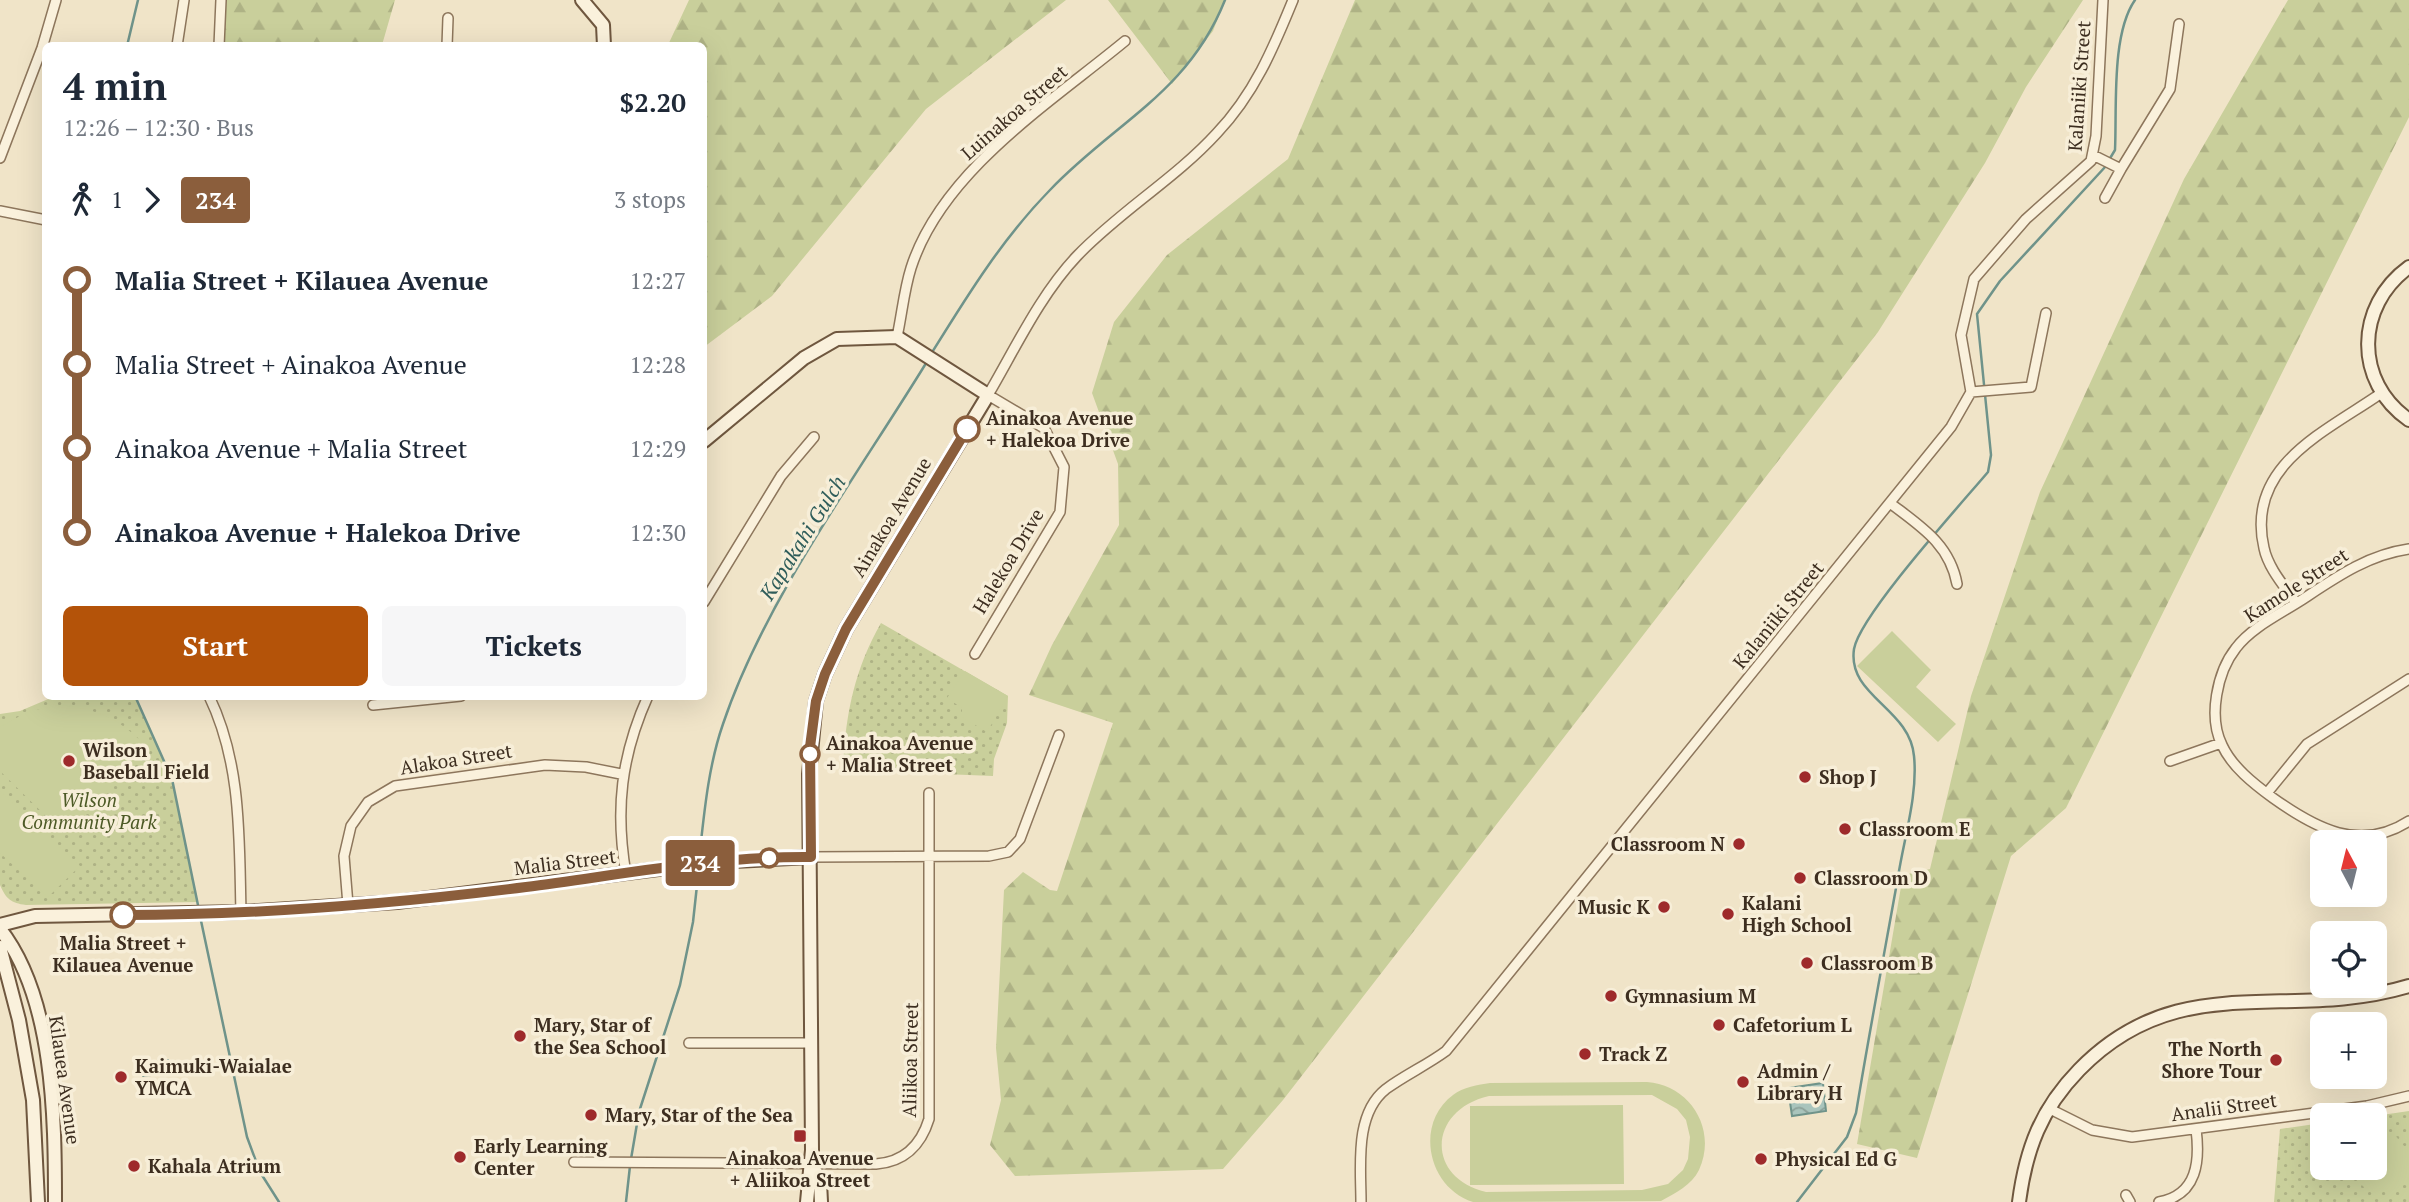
<!DOCTYPE html>
<meta charset="utf-8">
<style>
:root{--surface:#fff;--page:#f6f6f7;--text:#1f2937;--muted:#747a83;--accent:#b45309}
body{margin:0;font-family:"PT Serif",serif;background:var(--page);color:var(--text);height:100vh;display:flex;flex-direction:column;font-size:26px;white-space:nowrap}
*{box-sizing:border-box;margin:0}
p{font-size:23px;color:var(--muted)}
.icon{flex:none;width:38px;height:38px;fill:none;stroke:currentColor;stroke-width:2;stroke-linecap:round;stroke-linejoin:round}
.map{position:relative;flex:1;overflow:hidden}
.panel{position:absolute;left:42px;top:42px;width:665px;height:658px;display:flex;flex-direction:column;background:var(--surface);border-radius:10px;box-shadow:0 7px 28px #0002}
.panel>*{flex:none}
.badge{padding:0 14px;border-radius:5px;font-size:24px;line-height:46px}
.needle{width:46px;rotate:353deg}
.buttons{position:absolute;left:2310px;top:830px;display:grid;gap:14px}
.buttons a{display:grid;place-items:center;width:77px;height:77px;border-radius:10px;background:var(--surface);box-shadow:0 7px 28px #0002;font-size:35px}
.map>.badge{position:absolute;translate:-50% -50%;box-shadow:0 0 0 4px #fff}
.legs{display:flex;align-items:center;gap:10px;height:77px;padding:0 21px;font-size:23px}
.legs p{margin-inline-start:auto}
.head{display:flex;align-items:center;justify-content:space-between;height:119px;padding:0 21px}
h1{font-size:38px;font-weight:600;line-height:52px}
.cta{display:flex;gap:14px;margin-top:auto;padding:14px 21px}
.cta a{flex:1;height:80px;border-radius:10px;background:var(--accent);color:#fff;font-size:28px;font-weight:600;line-height:80px;text-align:center}
.cta a+a{background:var(--page);color:var(--text)}
ul{padding:0 21px;list-style:none}
li{display:flex;align-items:center;gap:24px;height:84px;font-size:26px}
li i{display:grid;place-items:center;width:10px;height:100%;margin:0 9px;background:currentColor}
li i::after{content:'';width:18px;height:18px;margin:-9px;border:5px solid;border-radius:50%;background:var(--surface)}
li p{margin-inline-start:auto}
li:first-child i{background:linear-gradient(#0000 50%,currentColor 0)}
li:last-child i{background:linear-gradient(currentColor 50%,#0000 0)}
.map>svg:first-child{display:block}
.forest{fill:url(#forest-firs)}
.park{fill:url(#park-dots)}
.pitch{fill:#c9cf9b;fill-rule:evenodd}
.water{fill:url(#water-waves);stroke:#6f938a;stroke-width:2}
.lines{fill:none;stroke-linecap:round;stroke-linejoin:round}
.stream{stroke:#6f938a;stroke-width:2.5}
.street-casing{stroke:#8d765c;stroke-width:12}
.secondary-casing{stroke:#6f573f;stroke-width:16}
.street{stroke:#faf1dc;stroke-width:9}
.secondary{stroke:#faf1dc;stroke-width:12}
.line-1-casing{stroke:#fff;stroke-width:16}
.line-1{stroke:#8b5e3c;stroke-width:10}
.stop-1-dot{fill:#fff;stroke:#8b5e3c;stroke-width:3.5}
.poi-dot{fill:#9e2a2b;stroke:#f7eed8;stroke-width:2.5}
.labels{text-anchor:middle;stroke-width:7;stroke-linejoin:round;paint-order:stroke}
.street-label{font-size:19px;fill:#3d2e20;stroke:#f7eed8}
.stop-label{font-size:19px;font-weight:bold;fill:#3d2e20;stroke:#f7eed8;text-anchor:start}
.poi-label{font-size:19px;font-weight:bold;fill:#3d2e20;stroke:#f7eed8;text-anchor:start}
.park-label{font-size:19px;font-style:italic;fill:#4d5a26;stroke:#f7eed8}
.water-label{font-size:21px;font-style:italic;fill:#2f5d5a;stroke:#f7eed8}
</style>
<div class="map">
<svg width="2409" height="1202" viewBox="0 0 2409 1202">
<defs>
<pattern id="forest-firs" width="22" height="20" patternUnits="userSpaceOnUse" patternTransform="scale(1.75)"><rect width="22" height="20" fill="#c9cf9b"/><path d="M5 1l3.5 6h-7zM16 11l3.5 6h-7z" fill="#aeb285"/></pattern>
<pattern id="park-dots" width="8" height="8" patternUnits="userSpaceOnUse" patternTransform="scale(1.75)"><rect width="8" height="8" fill="#c9cf9b"/><path d="M2 2h.1M6 6h.1" fill="none" stroke="#aeb285" stroke-width="1.8" stroke-linecap="round"/></pattern>
<pattern id="water-waves" width="16" height="10" patternUnits="userSpaceOnUse" patternTransform="scale(1.75)"><rect width="16" height="10" fill="#a9c4bc"/><path d="M0 5q4-4 8 0t8 0" fill="none" stroke="#8ba098"/></pattern>
</defs>
<rect width="100%" height="100%" fill="#f0e4c8"/>
<path class="forest" d="M 225,0 L 395,0 L 382,45 L 223,46 Z
M 689,0 L 1066,0 L 926,109 L 772,296 L 704,347 L 704,46 L 668,45 Z
M 1108,0 L 1225,0 L 1213,31 L 1172,84 Z
M 1355,0 L 2083,0 L 2026,87 L 1985,163 L 1878,332 L 1283,1100 L 1223,1169 L 1015,1176 L 990,1145 L 1001,1100 L 996,1048 L 1004,890 L 1023,872 L 1050,890 L 1057,891 L 1113,723 L 1029,695 L 1052,645 L 1119,525 L 1118,464 L 1092,393 L 1114,322 L 1167,255 L 1288,159 Z
M 2288,0 L 2409,0 L 2409,117 L 2066,808 L 2011,856 L 1917,1158 L 1857,1144 L 1903,875 L 1930,869 L 1971,696 L 2040,492 L 2184,179 Z"/>
<path class="park" d="M 881,623 L 1008,696 L 1007,723 L 994,759 L 993,776 L 843,770 C 845,717 854,670 881,623 Z
M 53,697 L 135,697 L 172,779 L 198,902 L 26,905 C 11,903 6,899 0,885 L 0,714 L 20,711 Z
M 2409,1111 L 2409,1202 L 2274,1202 L 2280,1129 L 2322,1123 L 2322,1167 L 2375,1167 L 2375,1116 Z"/>
<path class="pitch" d="M 1892,631 L 1931,670 L 1916,687 L 1956,724 L 1938,742 L 1857,666 Z
M 965,671 L 1008,696 L 987,732 L 962,717 L 962,708 L 947,698 Z
M 62,705 C 104,711 121,720 150,750 L 67,827 L 59,829 L 0,771 L 0,727 L 29,711 Z
M 0,791 L 80,866 L 48,897 L 0,853 Z
M 1647,1082 C 1689,1085 1718,1128 1699,1170 C 1692,1185 1675,1193 1661,1201 L 1473,1202 C 1428,1188 1414,1124 1453,1095 C 1463,1087 1478,1085 1490,1083 ZM 1652,1095 L 1677,1109 L 1686,1120 L 1690,1137 L 1688,1159 L 1683,1170 L 1668,1184 L 1642,1190 L 1486,1192 C 1425,1177 1428,1110 1489,1096 Z
M 1623,1105 L 1624,1184 L 1470,1185 L 1470,1106 Z
M 2384,1134 L 2394,1134 L 2409,1152 L 2409,1178 L 2397,1188 L 2366,1189 L 2347,1171 L 2351,1167 L 2375,1167 L 2375,1143 Z"/>
<path class="water" d="M 168,1060 L 169,1073 L 143,1076 L 141,1063 Z
M 1823,1083 L 1826,1111 L 1792,1116 L 1788,1088 Z"/>
<g class="lines">
<path class="stream" d="M 127,46 L 138,0
M 2109,160 L 2115,150 C 2117,109 2111,34 2135,0
M 931,354 C 967,296 1002,239 1050,190 C 1115,122 1188,93 1225,0
M 135,696 L 172,779 L 199,910
M 699,860 C 704,815 708,767 723,724 C 765,599 859,473 928,360
M 200,916 L 247,1137 L 260,1172 L 279,1202
M 631,1159 L 639,1112 L 680,985 L 693,922 L 699,867
M 626,1202 L 630,1166
M 1797,1202 L 1847,1137 L 1856,1113 C 1869,1034 1884,955 1898,877 C 1904,838 1918,795 1914,756 C 1910,708 1847,696 1854,649 C 1860,615 1961,504 1988,472 L 1991,455 L 1977,314 L 2000,281 L 2106,166"/>
<defs>
<path id="street" d="M 177,46 L 184,0
M 219,46 L 221,0
M 447,46 L 448,18
M 2093,155 L 2121,169 L 2170,89 L 2179,24
M 0,158 L 42,48 L 56,0
M 2105,198 L 2121,169
M 0,211 L 46,220
M 897,337 C 902,314 904,290 911,268 C 942,171 1050,103 1125,41
M 1971,392 L 2031,387 L 2046,313
M 1890,503 C 1920,526 1950,544 1957,584
M 2409,549 C 2367,555 2335,578 2300,601 C 2278,615 2251,628 2236,648 C 2217,672 2208,717 2222,745 C 2232,767 2254,784 2273,798 C 2315,828 2360,853 2409,821
M 704,602 L 781,476 L 814,437
M 2296,603 C 2285,587 2268,568 2264,548 C 2245,466 2325,432 2380,394
M 975,654 L 1060,512 L 1064,467 L 1044,428 L 988,395 C 1015,349 1040,295 1077,256 C 1120,211 1175,179 1217,133 C 1254,94 1273,49 1293,0
M 209,696 C 242,764 239,839 241,912
M 373,705 L 461,696
M 2170,761 L 2221,743
M 2267,793 L 2307,744 L 2409,679
M 811,857 L 989,856 L 1008,852 L 1020,839 L 1059,735
M 626,874 C 615,810 621,756 648,696
M 348,905 L 344,856 L 351,826 L 368,802 L 395,786 L 545,765 L 586,767 L 621,774
M 689,1043 L 812,1043
M 2048,1108 L 2092,1130 L 2132,1137 L 2367,1106 L 2409,1096
M 574,1162 L 876,1164 C 904,1162 921,1145 929,1119 L 929,793
M 2126,1195 L 2130,1202
M 1361,1202 C 1361,1167 1354,1114 1386,1089 C 1405,1075 1427,1065 1446,1051 L 1951,427 L 1971,392 L 1961,335 L 1974,279 L 2026,219 L 2091,161 L 2096,136 L 2103,0
M 2159,1202 C 2198,1195 2200,1160 2196,1129"/>
<path id="secondary" d="M 582,0 L 603,25 L 604,46
M 2409,267 C 2355,306 2354,382 2409,420
M 704,441 L 804,358 L 837,339 L 897,337 L 988,395 L 846,629 L 825,674 L 816,701 L 809,774 L 812,1150 L 807,1202
M 0,925 L 35,916 L 241,912 L 397,902 L 714,862 L 811,857
M 0,929 C 54,998 55,1118 55,1202
M 0,947 L 19,1020 L 33,1100 L 38,1202
M 812,1164 L 820,1182 L 821,1202
M 2019,1202 C 2026,1149 2041,1109 2079,1070 C 2180,966 2287,1023 2409,986"/>
</defs>
<use href="#street" class="street-casing"/>
<use href="#secondary" class="secondary-casing"/>
<use href="#street" class="street"/>
<use href="#secondary" class="secondary"/>
</g>
<g class="lines">
<defs>
<path id="line-1" d="M 123,915 C 257,915 392,904 526,887 C 620,875 715,856 811,857 L 810,747 L 816,701 L 825,674 L 846,629 L 967,429"/>
</defs>
<use href="#line-1" class="line-1-casing"/>
<use href="#line-1" class="line-1"/>
</g>
<g class="stop-1-dot">
<circle cx="967" cy="429" r="12"/>
<circle cx="810" cy="754" r="9"/>
<circle cx="769" cy="858" r="9"/>
<circle cx="123" cy="915" r="12"/>
</g>
<g class="poi-dot">
<circle cx="69" cy="761" r="7"/>
<circle cx="1805" cy="777" r="7"/>
<circle cx="1845" cy="829" r="7"/>
<circle cx="1739" cy="844" r="7"/>
<circle cx="1800" cy="878" r="7"/>
<circle cx="1664" cy="907" r="7"/>
<circle cx="1728" cy="914" r="7"/>
<circle cx="1807" cy="963" r="7"/>
<circle cx="1611" cy="996" r="7"/>
<circle cx="1719" cy="1025" r="7"/>
<circle cx="520" cy="1036" r="7"/>
<circle cx="1585" cy="1054" r="7"/>
<circle cx="2276" cy="1060" r="7"/>
<circle cx="121" cy="1077" r="7"/>
<circle cx="1743" cy="1082" r="7"/>
<circle cx="591" cy="1115" r="7"/>
<rect x="793" y="1129" width="14" height="14" rx="3.5"/>
<circle cx="460" cy="1157" r="7"/>
<circle cx="1761" cy="1159" r="7"/>
<circle cx="134" cy="1166" r="7"/>
</g>
<g class="labels">
<g class="street-label">
<text transform="translate(2079 86) rotate(-86)" y="7">Kalaniiki Street</text>
<text transform="translate(1014 112) rotate(-41)" y="7">Luinakoa Street</text>
<text transform="translate(891 517) rotate(-59)" y="7">Ainakoa Avenue</text>
<text transform="translate(1008 561) rotate(-59)" y="7">Halekoa Drive</text>
<text transform="translate(2296 585) rotate(-33)" y="7">Kamole Street</text>
<text transform="translate(1778 615) rotate(-51)" y="7">Kalaniiki Street</text>
<text transform="translate(456 759) rotate(-9)" y="7">Alakoa Street</text>
<text transform="translate(565 862) rotate(-7)" y="7">Malia Street</text>
<text transform="translate(910 1060) rotate(-89)" y="7">Aliikoa Street</text>
<text transform="translate(65 1080) rotate(82)" y="7">Kilauea Avenue</text>
<text transform="translate(2224 1107) rotate(-8)" y="7">Analii Street</text>
</g>
<g class="stop-label">
<text x="986" y="425">Ainakoa Avenue<tspan x="986" dy="22">+ Halekoa Drive</tspan></text>
<text x="826" y="750">Ainakoa Avenue<tspan x="826" dy="22">+ Malia Street</tspan></text>
<text x="123" y="950" text-anchor="middle">Malia Street +<tspan x="123" dy="22">Kilauea Avenue</tspan></text>
</g>
<g class="poi-label">
<text x="83" y="757">Wilson<tspan x="83" dy="22">Baseball Field</tspan></text>
<text x="1819" y="784">Shop J</text>
<text x="1859" y="836">Classroom E</text>
<text x="1725" y="851" text-anchor="end">Classroom N</text>
<text x="1814" y="885">Classroom D</text>
<text x="1742" y="910">Kalani<tspan x="1742" dy="22">High School</tspan></text>
<text x="1650" y="914" text-anchor="end">Music K</text>
<text x="1821" y="970">Classroom B</text>
<text x="1625" y="1003">Gymnasium M</text>
<text x="534" y="1032">Mary, Star of<tspan x="534" dy="22">the Sea School</tspan></text>
<text x="1733" y="1032">Cafetorium L</text>
<text x="2262" y="1056" text-anchor="end">The North<tspan x="2262" dy="22">Shore Tour</tspan></text>
<text x="1599" y="1061">Track Z</text>
<text x="135" y="1073">Kaimuki-Waialae<tspan x="135" dy="22">YMCA</tspan></text>
<text x="1757" y="1078">Admin /<tspan x="1757" dy="22">Library H</tspan></text>
<text x="605" y="1122">Mary, Star of the Sea</text>
<text x="474" y="1153">Early Learning<tspan x="474" dy="22">Center</tspan></text>
<text x="800" y="1165" text-anchor="middle">Ainakoa Avenue<tspan x="800" dy="22">+ Aliikoa Street</tspan></text>
<text x="1775" y="1166">Physical Ed G</text>
<text x="148" y="1173">Kahala Atrium</text>
</g>
<g class="park-label">
<text x="89" y="807">Wilson<tspan x="89" dy="22">Community Park</tspan></text>
</g>
<g class="water-label">
<text transform="translate(803 538) rotate(-58)" y="7">Kapakahi Gulch</text>
</g>
</g>
</svg>
<div class="buttons">
<a><svg class="needle" viewBox="-14 -14 28 28"><path d="M0-13l5 13h-10z" fill="#e53935"/><path d="M0 13l5-13h-10z" fill="#747a83"/></svg></a>
<a><svg class="icon" aria-label="locate" viewBox="0 0 24 24"><circle cx="12" cy="12" r="6"/><path d="M12 2v4M12 18v4M2 12h4M18 12h4"/></svg></a>
<a>+</a>
<a>−</a>
</div>
<b class="badge" style="left:700px;top:863px;background:#8b5e3c;color:#fff">234</b>
<section class="panel">
<div class="head"><div><h1>4 min</h1><p>12:26 – 12:30 · Bus</p></div><b>$2.20</b></div>
<div class="legs"><svg class="icon" aria-label="walk" viewBox="0 0 24 24"><circle cx="13" cy="4" r="2"/><path d="M13 8l-2 6 4 7M11 14l-3 7M7 12l3-4h3l4 4"/></svg>1<svg class="icon" aria-label="forward" viewBox="0 0 24 24"><path d="M9 5l7 7-7 7"/></svg><b class="badge" style="background:#8b5e3c;color:#fff">234</b><p>3 stops</p></div>
<ul>
<li><i style="color:#8b5e3c"></i><b>Malia Street + Kilauea Avenue</b><p>12:27</p></li>
<li><i style="color:#8b5e3c"></i><span>Malia Street + Ainakoa Avenue</span><p>12:28</p></li>
<li><i style="color:#8b5e3c"></i><span>Ainakoa Avenue + Malia Street</span><p>12:29</p></li>
<li><i style="color:#8b5e3c"></i><b>Ainakoa Avenue + Halekoa Drive</b><p>12:30</p></li>
</ul>
<div class="cta"><a>Start</a><a>Tickets</a></div>
</section>
</div>
